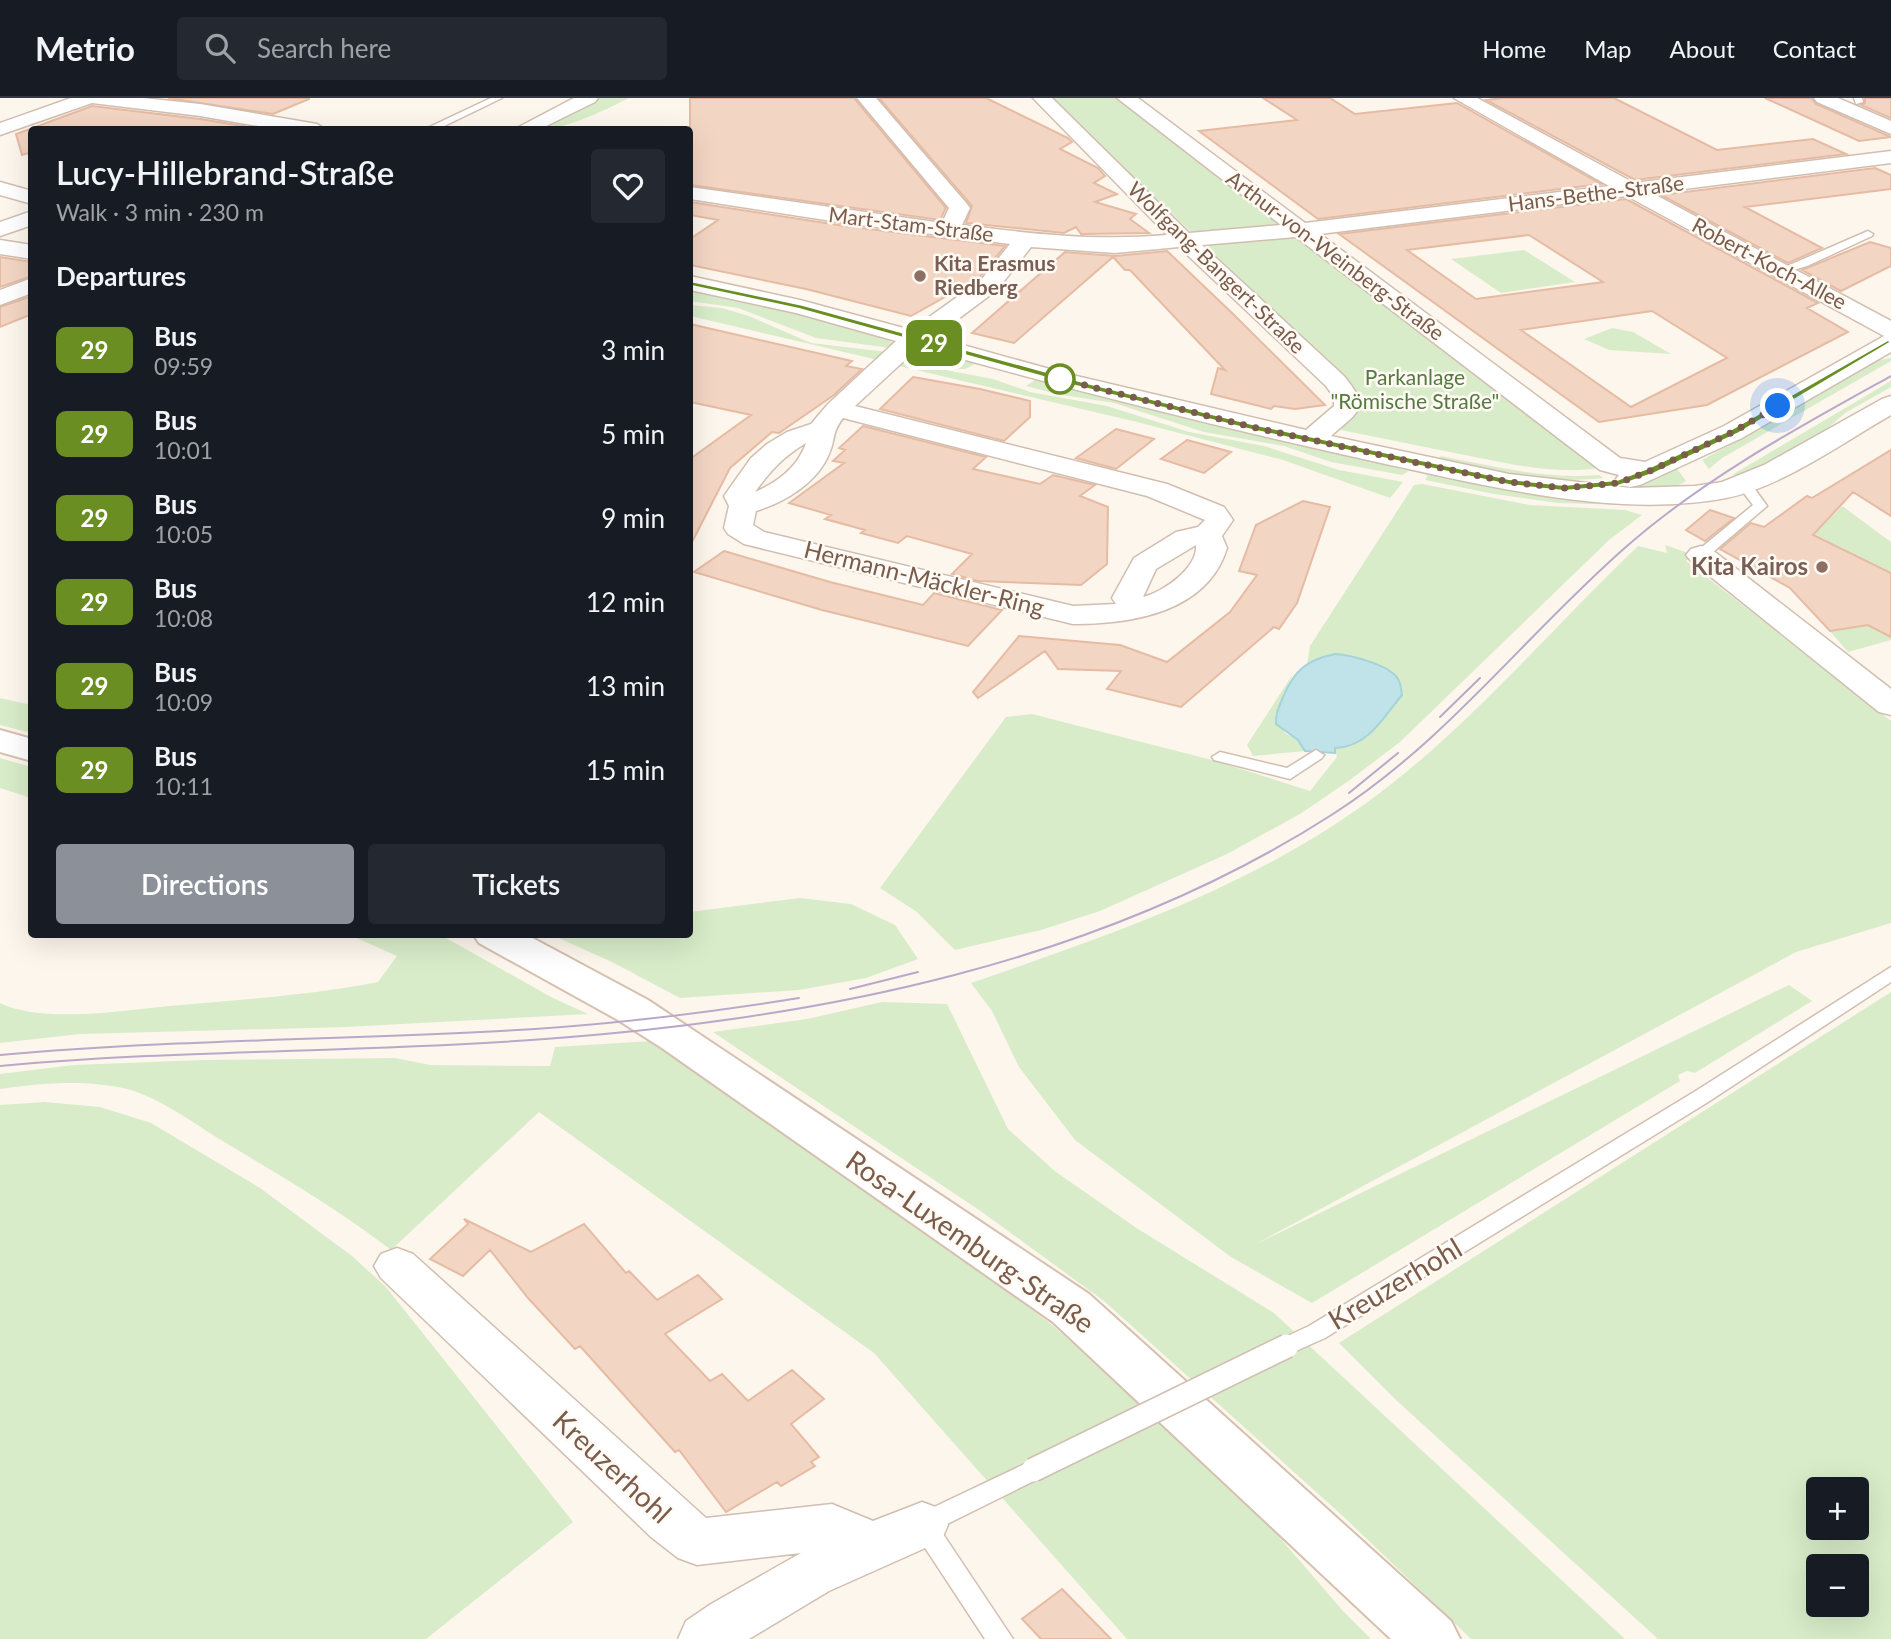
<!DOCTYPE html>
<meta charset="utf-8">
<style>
:root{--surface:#171b24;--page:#242831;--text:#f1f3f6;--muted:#9ea1a6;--line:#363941;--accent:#8c9099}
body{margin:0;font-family:Lato,sans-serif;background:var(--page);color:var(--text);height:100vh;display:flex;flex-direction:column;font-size:26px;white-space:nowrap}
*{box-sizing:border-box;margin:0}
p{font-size:23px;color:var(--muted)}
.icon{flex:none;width:38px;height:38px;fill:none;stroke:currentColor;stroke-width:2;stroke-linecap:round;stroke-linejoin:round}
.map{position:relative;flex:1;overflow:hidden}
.details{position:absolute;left:28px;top:28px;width:665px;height:812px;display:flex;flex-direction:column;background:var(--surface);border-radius:7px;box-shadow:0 7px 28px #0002}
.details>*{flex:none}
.badge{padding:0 14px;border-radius:10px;font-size:24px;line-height:46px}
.tools{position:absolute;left:1806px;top:1379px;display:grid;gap:14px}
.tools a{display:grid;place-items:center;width:63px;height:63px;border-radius:7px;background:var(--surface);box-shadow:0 7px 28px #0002;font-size:35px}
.you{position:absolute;width:35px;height:35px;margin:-18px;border:5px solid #fff;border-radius:50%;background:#1a73e8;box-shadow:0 0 0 10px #1a73e833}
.map>.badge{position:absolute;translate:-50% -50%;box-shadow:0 0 0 4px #fff}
h2{padding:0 28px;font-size:26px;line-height:63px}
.round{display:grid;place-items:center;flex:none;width:74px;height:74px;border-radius:7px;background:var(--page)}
.overview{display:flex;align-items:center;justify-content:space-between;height:119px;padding:0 28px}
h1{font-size:33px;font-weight:600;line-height:52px}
.button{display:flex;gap:14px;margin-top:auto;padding:14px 28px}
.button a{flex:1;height:80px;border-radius:7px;background:var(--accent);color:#fff;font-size:28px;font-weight:600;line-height:80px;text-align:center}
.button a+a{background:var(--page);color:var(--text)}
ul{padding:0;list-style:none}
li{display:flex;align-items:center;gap:21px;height:84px;padding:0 28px}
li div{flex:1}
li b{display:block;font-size:26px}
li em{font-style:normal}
li .badge{min-width:77px;font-weight:700;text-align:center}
header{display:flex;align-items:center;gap:42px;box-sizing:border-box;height:98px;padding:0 35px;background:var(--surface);border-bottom:2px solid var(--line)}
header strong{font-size:33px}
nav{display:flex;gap:38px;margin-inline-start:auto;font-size:24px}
.search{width:490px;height:63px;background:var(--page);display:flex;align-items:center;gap:18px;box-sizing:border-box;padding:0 24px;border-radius:7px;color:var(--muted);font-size:26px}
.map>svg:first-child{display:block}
.green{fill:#d8ecc9;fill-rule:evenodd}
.water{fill:#bfe3e8;stroke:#a5d3da;stroke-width:2}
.building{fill:#f3d5c3;stroke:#e6bba3;stroke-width:2;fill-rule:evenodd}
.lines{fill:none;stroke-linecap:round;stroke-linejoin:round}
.lane-casing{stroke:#d1beb0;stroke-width:3}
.street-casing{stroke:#d1beb0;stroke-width:3}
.secondary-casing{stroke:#d6c0b0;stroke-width:4}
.lane{fill:#fff;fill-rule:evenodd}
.street{fill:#fff;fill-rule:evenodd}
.secondary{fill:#fff;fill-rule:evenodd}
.tram{stroke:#b9a8c9;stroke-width:2}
.lane-bridge-casing{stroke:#d1beb0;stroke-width:26;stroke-linecap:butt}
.lane-bridge{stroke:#fff;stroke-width:23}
.line{fill:#6b8e23;stroke:#fff;stroke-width:2}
.walk{stroke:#7a5c4d;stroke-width:7;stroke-dasharray:0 12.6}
.education-dot{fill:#8d6e63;stroke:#fffaf3;stroke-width:2.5}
.stop-dot{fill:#fff;stroke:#6b8e23;stroke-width:3.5}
.labels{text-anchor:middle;stroke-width:5;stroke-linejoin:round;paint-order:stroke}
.far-street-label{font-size:21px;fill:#7a5c4d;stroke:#fffaf3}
.far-education-label{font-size:21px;font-weight:bold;fill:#785e54;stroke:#fffaf3;text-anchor:start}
.far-park-label{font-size:21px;fill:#537a41;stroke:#fffaf3}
.education-label{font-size:24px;font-weight:bold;fill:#785e54;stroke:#fffaf3;text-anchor:end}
.street-label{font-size:24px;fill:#7a5c4d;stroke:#fffaf3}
.near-street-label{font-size:28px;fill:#7a5c4d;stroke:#fffaf3}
</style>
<header>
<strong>Metrio</strong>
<div class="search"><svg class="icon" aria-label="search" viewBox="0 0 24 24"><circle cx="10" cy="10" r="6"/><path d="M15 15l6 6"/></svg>Search here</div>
<nav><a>Home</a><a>Map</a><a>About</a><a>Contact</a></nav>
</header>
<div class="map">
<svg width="1891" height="1541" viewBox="0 0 1891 1541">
<rect width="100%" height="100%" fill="#fdf6ec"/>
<path class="green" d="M 601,0 L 629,0 C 599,15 567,31 534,32 Z
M 1050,0 L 1122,0 L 1603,369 C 1562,377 1520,368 1480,360 C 1433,351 1387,341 1341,332 L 1358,312 L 1361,299 L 1346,281 Z
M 1524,152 L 1575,184 L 1501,195 L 1451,161 Z
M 690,193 C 718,198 884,231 893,246 L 891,250 L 816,240 L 738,210 L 690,203 Z
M 690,207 L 722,210 L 749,218 L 811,245 L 887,254 L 878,262 L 690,218 Z
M 1612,230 L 1633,234 L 1671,256 L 1609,252 L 1584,241 Z
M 910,251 L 922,251 L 975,266 L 965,271 L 957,271 L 907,254 Z
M 905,259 L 935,270 L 993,281 L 1030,294 L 1107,308 L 1189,334 L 1264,348 L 1339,372 L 1403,384 L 1390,400 L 1283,362 L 1137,324 L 895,267 Z
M 1891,260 L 1891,263 L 1722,360 L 1709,371 L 1702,362 L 1767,327 L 1872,263 Z
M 1035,282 L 1409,373 L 1402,377 L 1331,364 L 1284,348 L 1204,334 L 1114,305 L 1056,296 L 1026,288 Z
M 1891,283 L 1891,289 L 1845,315 L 1814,342 L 1746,376 L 1732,377 Z
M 1441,358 C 1493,368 1546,382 1599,377 L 1603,380 C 1548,387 1491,371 1438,361 Z
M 1675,368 L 1686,383 C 1672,392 1647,398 1633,387 Z
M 1428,376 L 1542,396 L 1625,401 L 1628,407 L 1558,405 L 1494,396 L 1425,382 Z
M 1422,386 L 1530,407 L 1625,412 L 1642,417 L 1609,442 L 1400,644 L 1350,682 L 1300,716 L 1227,756 L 1100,813 L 1041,832 L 955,852 L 917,814 L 880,790 L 1006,619 L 1032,616 L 1216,663 L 1310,693 L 1337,659 L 1335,650 L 1368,639 L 1402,597 C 1368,569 1353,544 1307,567 L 1310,548 L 1414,387 Z
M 1842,408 L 1891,444 L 1891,484 L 1870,465 L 1846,453 L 1817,459 L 1801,450 Z
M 1665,447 L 1694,457 L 1686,463 L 1891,623 L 1891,825 L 1796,854 L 1254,1147 L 1789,887 L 1812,903 L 1695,975 L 1687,973 L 1678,977 L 1680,983 L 1312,1205 L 1231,1159 L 1075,1042 L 1019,969 L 992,913 L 971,885 C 1113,836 1256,788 1377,697 C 1473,625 1551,531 1638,448 L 1667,455 Z
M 1868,527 L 1891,539 L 1891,542 L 1848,554 L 1830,533 Z
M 1293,576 L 1275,617 L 1285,635 L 1298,642 L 1305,653 L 1253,658 L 1247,647 Z
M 0,600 L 31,607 L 31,635 L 0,627 Z
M 0,660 L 31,669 L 31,700 L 0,690 Z
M 800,800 L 851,806 L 895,827 L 918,861 L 866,880 L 799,892 L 680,900 L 612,864 L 552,837 L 690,836 L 690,814 Z
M 439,836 L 551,899 L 588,916 L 346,929 L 80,936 L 0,945 L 0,905 C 45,927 131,911 181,907 C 247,901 313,897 378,884 L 397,858 L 350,837 Z
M 1891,894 L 1891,1541 L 1658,1541 L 1396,1302 L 1339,1245 ZM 1818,1391 L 1857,1391 L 1857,1430 L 1818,1430 ZM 1818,1468 L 1857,1468 L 1857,1507 L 1818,1507 Z
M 882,904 L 947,906 L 1008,1031 L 1056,1074 L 1138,1131 L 1274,1215 L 1625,1541 L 1471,1541 L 1346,1421 L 1104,1203 L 982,1114 L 713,934 L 807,921 Z
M 652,943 L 915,1122 L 1052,1227 L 1231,1383 L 1343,1513 L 1371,1541 L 1127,1541 L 874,1255 L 539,1014 L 391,1152 C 338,1111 279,1077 221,1042 C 192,1024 160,1000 127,991 C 87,981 41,985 0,991 L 0,976 L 74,967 L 204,962 L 395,960 L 430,967 L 550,968 L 555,949 Z
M 45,1004 L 100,1009 L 151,1025 L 260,1090 L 352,1158 L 386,1189 L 573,1424 L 426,1541 L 0,1541 L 0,1007 Z"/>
<path class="water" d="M 1335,556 C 1351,557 1390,567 1398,581 C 1401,585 1401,592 1402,597 C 1383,620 1368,649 1335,650 L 1335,655 L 1305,653 L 1298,642 L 1276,626 C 1275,616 1279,609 1283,599 C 1294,573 1306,562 1335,556 Z"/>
<path class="building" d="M 168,0 L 309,0 L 309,1 L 273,16 Z
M 690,0 L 854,0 L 946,110 L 940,122 L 690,87 Z
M 879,0 L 986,0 L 1068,40 L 1072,44 L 1060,51 L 1098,70 L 1105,78 L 1094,85 L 1117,96 L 1095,104 L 1136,116 L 1130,121 L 1149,135 L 1081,136 L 1076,129 L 1064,135 L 966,125 L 972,108 Z
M 1263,0 L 1330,0 L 1355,16 L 1457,5 L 1601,86 L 1318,121 L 1199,33 L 1297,22 Z
M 1503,0 L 1614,0 L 1717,52 L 1813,41 L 1846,56 L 1635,82 L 1486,2 Z
M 1765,0 L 1811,0 L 1816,6 L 1891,39 L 1859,43 Z
M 1865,0 L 1891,0 L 1891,20 L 1861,7 L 1865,5 Z
M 92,8 L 200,21 L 243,28 L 234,32 L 32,32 L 32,54 L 22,57 L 16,36 Z
M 1875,70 L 1891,77 L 1891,91 L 1745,109 L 1822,150 L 1788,165 L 1661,97 Z
M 1626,101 L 1818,205 L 1807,210 L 1848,234 L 1707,307 L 1599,324 L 1339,136 ZM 1529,137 L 1603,184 L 1476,201 L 1407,152 ZM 1652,213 L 1727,260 L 1631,309 L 1521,232 Z
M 690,104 L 845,128 L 1005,148 L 979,180 L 911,218 L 806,191 L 690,167 L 690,141 L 718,122 L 690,117 Z
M 1870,144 L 1891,150 L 1891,168 L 1841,193 L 1802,172 Z
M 1167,153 L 1232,215 L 1325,307 L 1295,311 L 1274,308 L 1271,311 L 1211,296 L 1218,270 L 1225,272 L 1130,172 L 1125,172 L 1113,159 L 1014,245 L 972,235 L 1065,154 L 1115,158 Z
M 0,159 L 32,164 L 32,178 L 0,189 Z
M 32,198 L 32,216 L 0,229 L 0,209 Z
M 690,226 L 852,263 L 846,268 L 862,271 L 834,297 L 779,335 L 772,334 L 730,370 L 690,448 L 690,361 L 751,317 L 690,304 Z
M 913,279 L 980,291 L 1030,303 L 1030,319 L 1004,343 L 880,311 Z
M 863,328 L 986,359 L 973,371 L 1040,386 L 1053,377 L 1095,387 L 1080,398 L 1108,409 L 1107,466 L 1081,487 L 978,483 L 952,476 L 972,456 L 907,438 L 898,445 L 861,435 L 865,432 L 825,421 L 831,417 L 789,405 L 844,365 L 833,363 L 845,352 L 839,350 Z
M 1116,331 L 1154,341 L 1116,371 L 1076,360 Z
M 1187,342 L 1231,354 L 1204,375 L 1161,361 Z
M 1891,352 L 1891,418 L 1853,394 L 1813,437 L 1891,475 L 1891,539 L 1868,527 L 1830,533 L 1790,490 L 1720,451 L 1751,425 L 1764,429 L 1807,398 L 1812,400 Z
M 1303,403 L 1330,409 L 1297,505 L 1279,531 L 1274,529 L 1181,609 L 1107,591 L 1121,573 L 1058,571 L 1045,553 L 978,600 L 973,594 L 1019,538 L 1120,547 L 1167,564 L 1230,514 L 1257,477 L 1239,473 L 1256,427 Z
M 1710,412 L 1734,420 L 1705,443 L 1686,432 Z
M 724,453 L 830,484 L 923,507 L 934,495 L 1002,512 L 968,548 L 822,512 L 694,474 Z
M 464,1121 L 531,1154 L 584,1126 L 626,1175 L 629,1173 L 657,1202 L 698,1177 L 722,1201 L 665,1236 L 710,1283 L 722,1276 L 748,1303 L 792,1272 L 824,1301 L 791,1326 L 819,1359 L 811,1364 L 815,1368 L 781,1388 L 777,1384 L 726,1414 L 679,1352 L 675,1354 L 580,1248 L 575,1251 L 528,1200 L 490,1152 L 463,1178 L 430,1161 L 468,1126 Z
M 1062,1491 L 1111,1541 L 1041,1541 L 1022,1521 Z"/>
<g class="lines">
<defs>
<path id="lane" d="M 491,0 L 502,0 L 436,32 L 423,32 Z
M 1854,0 L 1862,0 L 1863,4 L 1856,6 Z
M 1868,133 L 1873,136 L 1872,138 L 1807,168 L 1783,175 L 1778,172 Z
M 1744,382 L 1749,383 L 1767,408 L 1706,460 L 1696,460 L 1696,454 L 1753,407 L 1737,386 Z
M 1316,652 L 1324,657 L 1322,660 L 1290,681 L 1214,662 L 1212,659 L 1220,654 L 1287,670 Z
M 1891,869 L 1891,884 L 1708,1004 L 1325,1240 L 1287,1257 L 1279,1254 L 1276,1248 L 1279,1242 L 1309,1228 L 1694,994 Z
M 1033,1362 L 1042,1365 L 1045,1372 L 1042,1379 L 939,1430 L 1013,1541 L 985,1541 L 910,1427 L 913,1419 Z"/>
<path id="street" d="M 71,0 L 143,0 L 200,6 L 317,26 L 326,32 L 281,32 L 200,18 L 92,5 L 0,37 L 0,25 Z
M 574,0 L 598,0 L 595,4 L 538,32 L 513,32 Z
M 857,0 L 876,0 L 967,106 L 970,110 L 962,127 C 1034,136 1094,143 1167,137 L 1033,0 L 1052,0 L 1189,135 L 1281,127 L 1117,0 L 1138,0 L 1305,125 L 1609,88 L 1454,0 L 1477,0 L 1634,85 L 1891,53 L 1891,65 L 1652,95 L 1891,223 L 1891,254 L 1742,340 L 1640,387 L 1630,389 L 1620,387 L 1616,381 L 1619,377 L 1600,372 L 1296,139 L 1202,147 L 1344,278 C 1371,311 1359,313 1331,338 L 1509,376 L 1631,390 L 1695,388 L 1722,384 L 1764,367 L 1882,301 L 1891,298 L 1891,317 C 1842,345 1782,389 1726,400 C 1617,421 1488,388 1381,365 C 1226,331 1072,292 919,249 L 855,308 L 1167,386 L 1224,409 L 1233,422 L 1222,438 L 1227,450 C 1207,515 1130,526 1073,526 L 744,446 L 728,436 L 724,430 L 729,408 L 724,398 L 751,360 L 767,346 L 787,334 L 811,326 L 828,306 L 896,243 L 796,215 L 690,192 L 690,178 L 800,202 L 911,232 L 981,182 L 1010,146 L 845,125 L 690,101 L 690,89 L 942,125 L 949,110 ZM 1627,98 L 1884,238 L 1724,328 L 1645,364 L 1620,360 L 1320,136 ZM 1031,149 L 1115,155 L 1179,149 L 1326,288 L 1334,299 L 1334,308 L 1306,332 L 1068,276 L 934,239 L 997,192 ZM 843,320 L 1147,398 L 1205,422 L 1198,429 L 1176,434 L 1134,460 L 1112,500 L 1116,506 L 1073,508 L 764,434 L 753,427 L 756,413 C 785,404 817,385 829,356 C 836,340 831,336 843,320 ZM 806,345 C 798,369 778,384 755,394 C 770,373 784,358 806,345 ZM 1196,447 C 1198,470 1163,494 1143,499 L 1156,471 Z
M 1814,0 L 1838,0 L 1891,23 L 1891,36 L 1817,4 Z
M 0,84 L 32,93 L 32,106 L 0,97 Z
M 32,113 L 32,127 L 0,138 L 0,124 Z
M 0,142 L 32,147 L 32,161 L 0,156 Z
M 32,180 L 32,195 L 0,207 L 0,192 Z
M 1701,448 L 1711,451 L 1891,591 L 1891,617 L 1879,614 L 1691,463 L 1686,457 L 1691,451 Z
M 397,1150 L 413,1156 L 706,1420 L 832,1406 L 873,1423 L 922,1404 L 941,1411 L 948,1427 L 941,1443 L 829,1493 L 749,1541 L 678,1541 L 686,1523 L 711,1506 L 801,1455 L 697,1467 L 678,1460 L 651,1439 L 381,1180 L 374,1168 L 381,1156 Z"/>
<path id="secondary" d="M 0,632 L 32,641 L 32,663 L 0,654 Z
M 473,836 L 525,836 L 648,902 L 1089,1196 L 1451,1523 L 1460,1541 L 1391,1541 L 1053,1224 L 662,950 L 618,922 L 479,845 Z"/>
</defs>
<use href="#lane" class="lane-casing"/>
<use href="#street" class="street-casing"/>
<use href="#secondary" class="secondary-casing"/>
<use href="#lane" class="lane"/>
<use href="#street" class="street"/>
<use href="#secondary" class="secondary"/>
<path class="tram" d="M 1440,619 L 1480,580
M 1349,695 L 1398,655
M 850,891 L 918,874
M 0,957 C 178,941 357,942 535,931 C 624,925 712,914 799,900
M 0,968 C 181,951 363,955 545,941 C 817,921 1100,866 1333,716 C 1447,643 1526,536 1627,448 C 1706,379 1799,329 1891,278"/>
<defs>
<path id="lane-bridge" d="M 1033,1372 L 1287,1248"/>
</defs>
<use href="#lane-bridge" class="lane-bridge-casing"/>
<use href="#lane-bridge" class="lane-bridge"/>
</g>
<path class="line" d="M 690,183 L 803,207 L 1083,284 L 1252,326 L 1509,381 L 1564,387 L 1617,382 L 1648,370 L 1730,332 L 1888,242 L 1891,244 L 1737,336 L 1655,375 L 1618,388 L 1564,393 L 1509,387 L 1252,332 L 1076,288 L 799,211 L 687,187 Z"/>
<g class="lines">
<path class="walk" d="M 1060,281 L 1252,329 L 1423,366 L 1509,384 L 1564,390 L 1618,385 L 1652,372 L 1733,334 L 1778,308"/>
</g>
<g class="education-dot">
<circle cx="920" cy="178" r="7"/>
<circle cx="1822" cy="469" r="7"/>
</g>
<circle class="stop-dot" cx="1060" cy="281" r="14"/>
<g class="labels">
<g class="far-street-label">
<text transform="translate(1596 96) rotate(-7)" y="7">Hans-Bethe-Straße</text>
<text transform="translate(911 127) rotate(7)" y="7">Mart-Stam-Straße</text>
<text transform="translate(1335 158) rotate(37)" y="7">Arthur-von-Weinberg-Straße</text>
<text transform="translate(1769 166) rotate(28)" y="7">Robert-Koch-Allee</text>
<text transform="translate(1216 170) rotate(44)" y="7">Wolfgang-Bangert-Straße</text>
</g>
<g class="far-education-label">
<text x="934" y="173">Kita Erasmus<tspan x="934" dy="24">Riedberg</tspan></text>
</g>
<g class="far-park-label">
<text x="1415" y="287">Parkanlage<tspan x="1415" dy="24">"Römische Straße"</tspan></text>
</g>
<g class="education-label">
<text x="1808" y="477">Kita Kairos</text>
</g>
<g class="street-label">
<text transform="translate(924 481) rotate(14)" y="8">Hermann-Mäckler-Ring</text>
</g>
<g class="near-street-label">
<text transform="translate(970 1144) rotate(35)" y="10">Rosa-Luxemburg-Straße</text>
<text transform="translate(1395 1186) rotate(-31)" y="10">Kreuzerhohl</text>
<text transform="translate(612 1369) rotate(43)" y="10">Kreuzerhohl</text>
</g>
</g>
</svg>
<div class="tools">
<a>+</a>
<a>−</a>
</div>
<div class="you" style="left:1778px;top:308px"></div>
<b class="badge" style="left:934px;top:245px;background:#6b8e23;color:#fff">29</b>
<section class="details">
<div class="overview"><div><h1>Lucy-Hillebrand-Straße</h1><p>Walk · 3 min · 230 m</p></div><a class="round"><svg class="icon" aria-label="heart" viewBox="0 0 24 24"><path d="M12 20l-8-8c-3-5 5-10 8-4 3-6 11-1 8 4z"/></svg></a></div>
<h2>Departures</h2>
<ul>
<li><span class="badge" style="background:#6b8e23;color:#fff">29</span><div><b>Bus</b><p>09:59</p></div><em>3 min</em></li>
<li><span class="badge" style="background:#6b8e23;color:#fff">29</span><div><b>Bus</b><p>10:01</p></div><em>5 min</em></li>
<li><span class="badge" style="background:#6b8e23;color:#fff">29</span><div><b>Bus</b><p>10:05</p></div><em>9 min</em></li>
<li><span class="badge" style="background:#6b8e23;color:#fff">29</span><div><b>Bus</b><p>10:08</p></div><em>12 min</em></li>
<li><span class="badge" style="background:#6b8e23;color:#fff">29</span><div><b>Bus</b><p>10:09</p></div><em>13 min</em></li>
<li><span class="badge" style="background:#6b8e23;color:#fff">29</span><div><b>Bus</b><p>10:11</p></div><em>15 min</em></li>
</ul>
<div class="button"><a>Directions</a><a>Tickets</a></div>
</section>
</div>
